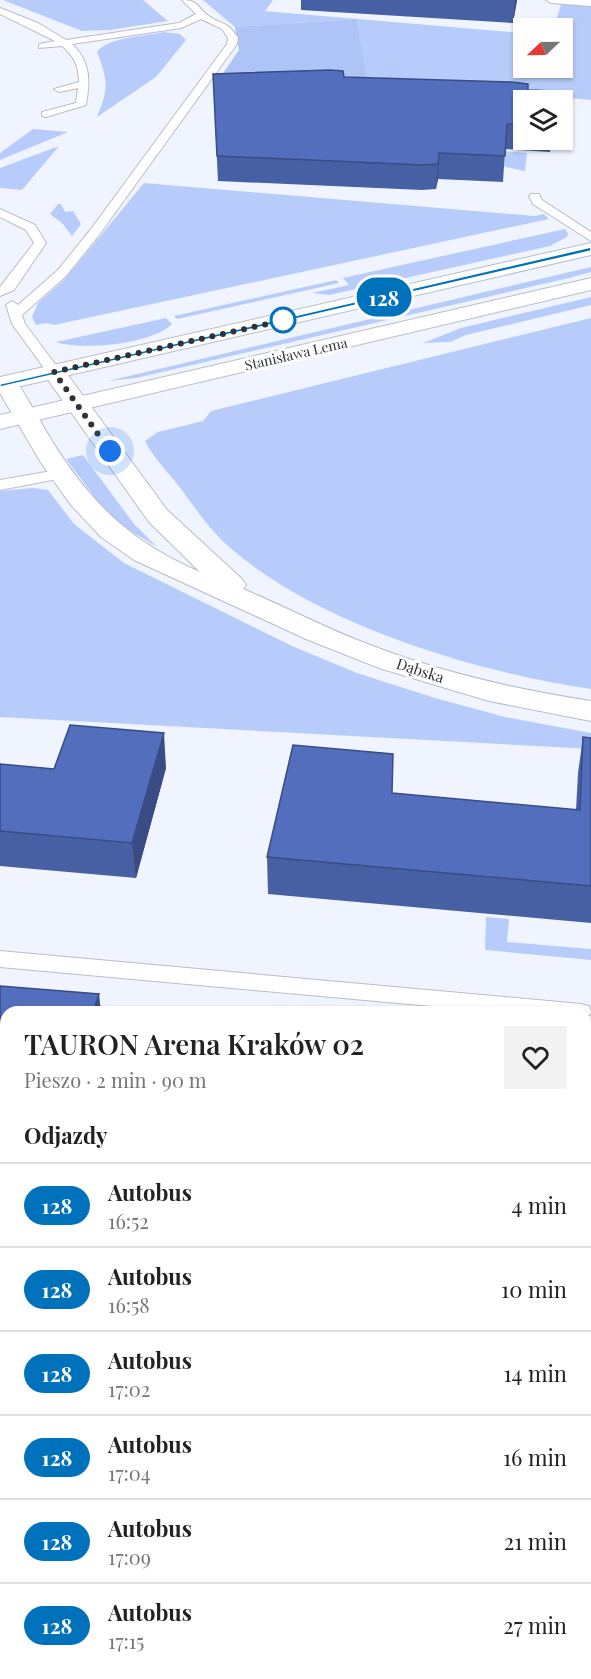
<!DOCTYPE html>
<html lang="pl">
<meta charset="utf-8">
<style>
:root{--surface:#fff;--page:#f2f2f2;--text:#222;--muted:#767676;--line:#e0e0e0}
body{margin:0;font-family:"Playfair Display",serif;background:var(--page);color:var(--text);height:100vh;display:flex;flex-direction:column;font-size:22px;white-space:nowrap}
*{box-sizing:border-box;margin:0}
p{font-size:20px;color:var(--muted)}
.icon{flex:none;width:33px;height:33px;fill:none;stroke:currentColor;stroke-width:2;stroke-linecap:round;stroke-linejoin:round}
.map{position:relative;flex:1;overflow:hidden}
.panel{position:absolute;left:0px;top:1006px;width:591px;height:674px;display:flex;flex-direction:column;background:var(--surface);border-radius:18px 18px 0 0;box-shadow:0 2px 4px #0004}
.panel>*{flex:none}
.badge{padding:0 12px;border-radius:20px;font-size:21px;line-height:39px}
.needle{width:39px;rotate:248deg}
.fabs{position:absolute;left:513px;top:18px;display:grid;gap:12px}
.fabs a{display:grid;place-items:center;width:60px;height:60px;border-radius:0px;background:var(--surface);box-shadow:0 2px 4px #0004;font-size:30px}
.you{position:absolute;width:30px;height:30px;margin:-15px;border:4px solid #fff;border-radius:50%;background:#1a73e8;box-shadow:0 0 0 9px #1a73e833}
.map>.badge{position:absolute;translate:-50% -50%;box-shadow:0 0 0 3px #fff}
h2{padding:0 24px;font-size:22px;line-height:54px}
.round{display:grid;place-items:center;flex:none;width:63px;height:63px;border-radius:0px;background:var(--page)}
.overview{display:flex;align-items:center;justify-content:space-between;height:102px;padding:0 24px}
h1{font-size:28px;font-weight:600;line-height:45px}
ul{padding:0;list-style:none}
li{display:flex;align-items:center;gap:18px;height:84px;padding:0 24px;border-top:2px solid var(--line)}
li div{flex:1}
li b{display:block;font-size:22px}
li em{font-style:normal}
li .badge{min-width:66px;font-weight:700;text-align:center}
.map>svg:first-child{display:block}
.green{fill:#b8ccfc}
.forest{fill:#aec3f6}
.lines{fill:none;stroke-linecap:round;stroke-linejoin:round}
.lane-casing{stroke:#b8bdc7;stroke-width:2}
.street-casing{stroke:#b8bdc7;stroke-width:2}
.secondary-casing{stroke:#b8bdc7;stroke-width:2}
.lane{fill:#fff;fill-rule:evenodd}
.street{fill:#fff;fill-rule:evenodd}
.secondary{fill:#fff;fill-rule:evenodd}
.wall{fill:#475fa3}
.shaded-wall{fill:#394d84}
.building{fill:#526ebd;stroke:#394d84;stroke-width:1.5}
.line{fill:#0072bc;stroke:#fff;stroke-width:1.5}
.walk{stroke:#303136;stroke-width:6;stroke-dasharray:0 10.8}
.stop-dot{fill:#fff;stroke:#0072bc;stroke-width:3}
.labels{text-anchor:middle;stroke-width:6;stroke-linejoin:round;paint-order:stroke}
.far-street-label{font-size:14px;fill:#303136;stroke:#fff}
.street-label{font-size:15px;fill:#303136;stroke:#fff}
</style>
<div class="map">
<svg width="591" height="1679" viewBox="0 0 591 1679">
<rect width="100%" height="100%" fill="#eff4ff"/>
<path class="green" d="M 3,0 L 143,0 L 168,21 L 110,30 L 82,31 Z
M 203,0 L 273,0 L 265,11 L 523,33 L 524,68 L 562,68 L 562,28 L 554,28 L 561,4 L 591,6 L 591,100 L 366,81 L 357,19 L 235,27 Z
M 163,32 L 180,34 L 186,40 L 156,77 L 97,117 C 109,88 108,81 97,52 C 108,36 151,36 163,32 Z
M 33,129 L 68,132 L 0,160 L 0,153 Z
M 59,146 L 22,190 L 0,188 L 0,168 Z
M 468,148 L 527,153 L 525,171 L 480,162 Z
M 144,183 L 535,216 L 544,214 L 549,219 L 54,325 L 46,323 L 36,325 L 32,317 L 38,303 L 64,280 Z
M 58,204 L 61,204 L 65,212 L 73,211 L 81,224 L 72,236 L 62,223 L 50,214 Z
M 565,229 L 568,234 L 567,237 L 550,246 L 329,295 L 312,293 L 349,285 L 343,278 Z
M 591,267 L 591,272 L 569,278 L 136,378 L 108,381 Z
M 336,280 L 339,283 L 177,319 L 174,316 Z
M 591,297 L 591,305 L 466,335 L 450,342 L 423,343 L 461,328 Z
M 166,318 L 172,324 C 153,344 82,351 56,342 Z
M 591,318 L 591,689 C 475,672 315,624 227,545 C 208,528 193,505 178,485 C 167,471 153,457 145,441 L 158,432 L 203,421 L 211,411 Z
M 83,455 L 134,524 L 157,547 L 121,525 L 105,511 L 66,459 Z
M 33,488 L 48,490 L 74,524 L 124,563 L 292,646 L 357,673 L 435,698 L 505,717 L 591,733 L 591,749 L 0,717 L 0,491 Z
M 486,917 L 509,919 L 507,942 L 591,949 L 591,960 L 485,950 Z
M 0,1168 L 6,1168 L 6,1233 L 0,1232 Z
M 586,1180 L 591,1181 L 591,1376 L 585,1375 Z"/>
<path class="forest" d="M 357,19 L 367,83 L 215,85 L 239,50 L 235,27 Z"/>
<g class="lines">
<defs>
<path id="lane" d="M 182,0 C 197,0 197,6 206,14 C 221,26 226,19 238,38 L 237,44 L 99,235 L 66,276 L 22,315 L 25,324 L 61,372 L 54,376 L 49,375 L 12,324 L 6,305 L 12,301 L 18,305 L 58,270 L 91,229 L 227,44 L 228,38 L 222,29 L 201,19 L 181,28 L 72,44 C 91,62 90,81 86,105 L 46,117 L 42,116 L 42,112 L 76,103 L 78,88 L 59,92 L 54,89 L 79,82 C 79,66 74,56 62,46 L 39,48 L 39,44 L 55,41 L 0,14 L 0,8 L 38,23 L 66,40 L 179,23 L 196,14 Z
M 546,0 L 591,0 L 591,6 L 551,3 Z
M 531,194 L 539,194 L 542,200 L 591,232 L 591,241 L 533,204 L 529,196 Z
M 0,209 L 35,225 L 46,243 L 14,290 L 0,296 L 0,287 L 34,243 L 26,230 L 0,217 Z
M 63,469 L 71,474 L 68,477 L 0,490 L 0,480 Z
M 0,951 L 581,1004 L 589,1006 L 591,1013 L 585,1019 L 585,1012 L 498,1012 L 0,967 Z
M 0,1495 L 6,1496 L 6,1522 L 0,1521 Z
M 585,1582 L 591,1583 L 591,1611 L 585,1610 Z"/>
<path id="street" d="M 54,365 L 62,367 L 167,510 L 242,579 L 246,585 L 243,589 C 284,606 323,627 365,643 C 438,672 514,689 591,701 L 591,721 L 489,701 L 379,668 L 306,639 L 134,560 L 101,537 L 70,504 L 40,461 L 0,393 L 0,377 L 14,378 C 28,398 39,420 52,441 C 91,504 132,543 200,572 L 149,522 L 46,377 L 42,372 L 46,367 Z"/>
<path id="secondary" d="M 591,243 L 591,255 L 0,391 L 0,377 Z
M 591,278 L 591,290 L 0,429 L 0,415 Z"/>
</defs>
<use href="#lane" class="lane-casing"/>
<use href="#street" class="street-casing"/>
<use href="#secondary" class="secondary-casing"/>
<use href="#lane" class="lane"/>
<use href="#street" class="street"/>
<use href="#secondary" class="secondary"/>
</g>
<path class="wall" d="M 301,0 L 517,0 L 513,23 L 301,10 Z
M 344,77 L 524,100 L 524,140 L 551,140 L 550,152 L 505,149 L 503,182 L 438,179 L 436,189 L 422,190 L 218,181 L 214,98 Z
M 583,737 L 591,738 L 591,923 L 268,894 L 267,857 L 392,793 L 576,810 L 578,773 Z
M 0,764 L 54,769 L 166,768 L 136,878 L 0,866 Z
M 0,986 L 6,1012 L 6,1120 L 0,1119 Z
M 585,1043 L 591,1044 L 591,1177 L 585,1176 Z
M 0,1275 L 6,1276 L 6,1415 L 0,1414 Z
M 585,1353 L 591,1354 L 591,1494 L 585,1493 Z"/>
<path class="shaded-wall" d="M 515,0 L 517,0 L 513,23 Z
M 439,153 L 438,179 L 436,189 L 438,164 Z
M 164,733 L 166,768 L 136,878 L 132,843 Z
M 99,994 L 101,1012 L 93,1012 Z"/>
<path class="building" d="M 330,70 L 343,71 L 344,77 L 512,82 L 528,84 L 528,90 L 554,91 L 553,100 L 524,100 L 524,125 L 507,124 L 505,156 L 439,153 L 438,164 L 423,165 L 217,156 L 213,74 Z
M 70,725 L 164,733 L 132,843 L 0,831 L 0,764 L 54,769 Z
M 583,737 L 591,738 L 591,886 L 267,857 L 293,745 L 393,754 L 392,793 L 580,810 Z
M 0,986 L 99,994 L 93,1012 L 6,1012 L 6,1085 L 0,1084 Z
M 246,1009 L 277,1012 L 246,1012 Z
M 585,1043 L 591,1044 L 591,1140 L 585,1140 Z
M 0,1275 L 6,1276 L 6,1383 L 0,1382 Z
M 585,1353 L 591,1354 L 591,1460 L 585,1459 Z
M 585,1662 L 591,1663 L 591,1679 L 179,1679 L 180,1674 L 585,1674 Z"/>
<path class="line" d="M 591,247 L 591,251 L 0,387 L 0,384 Z"/>
<g class="lines">
<path class="walk" d="M 110,451 L 54,372 L 285,320 L 283,320"/>
</g>
<circle class="stop-dot" cx="283" cy="320" r="12"/>
<g class="labels">
<g class="far-street-label">
<text transform="translate(296 354) rotate(-13)" y="5">Stanisława Lema</text>
</g>
<g class="street-label">
<text transform="translate(420 671) rotate(18)" y="5">Dąbska</text>
</g>
</g>
</svg>
<div class="fabs">
<a><svg class="needle" viewBox="-14 -14 28 28"><path d="M0-13l5 13h-10z" fill="#e53935"/><path d="M0 13l5-13h-10z" fill="#767676"/></svg></a>
<a><svg class="icon" aria-label="layers" viewBox="0 0 24 24"><path d="M12 4l9 5-9 5-9-5zM3 14l9 5 9-5"/></svg></a>
</div>
<div class="you" style="left:110px;top:451px"></div>
<b class="badge" style="left:384px;top:297px;background:#0072bc;color:#fff">128</b>
<section class="panel">
<div class="overview"><div><h1>TAURON Arena Kraków 02</h1><p>Pieszo · 2 min · 90 m</p></div><a class="round"><svg class="icon" aria-label="heart" viewBox="0 0 24 24"><path d="M12 20l-8-8c-3-5 5-10 8-4 3-6 11-1 8 4z"/></svg></a></div>
<h2>Odjazdy</h2>
<ul>
<li><span class="badge" style="background:#0072bc;color:#fff">128</span><div><b>Autobus</b><p>16:52</p></div><em>4 min</em></li>
<li><span class="badge" style="background:#0072bc;color:#fff">128</span><div><b>Autobus</b><p>16:58</p></div><em>10 min</em></li>
<li><span class="badge" style="background:#0072bc;color:#fff">128</span><div><b>Autobus</b><p>17:02</p></div><em>14 min</em></li>
<li><span class="badge" style="background:#0072bc;color:#fff">128</span><div><b>Autobus</b><p>17:04</p></div><em>16 min</em></li>
<li><span class="badge" style="background:#0072bc;color:#fff">128</span><div><b>Autobus</b><p>17:09</p></div><em>21 min</em></li>
<li><span class="badge" style="background:#0072bc;color:#fff">128</span><div><b>Autobus</b><p>17:15</p></div><em>27 min</em></li>
</ul>
</section>
</div>
